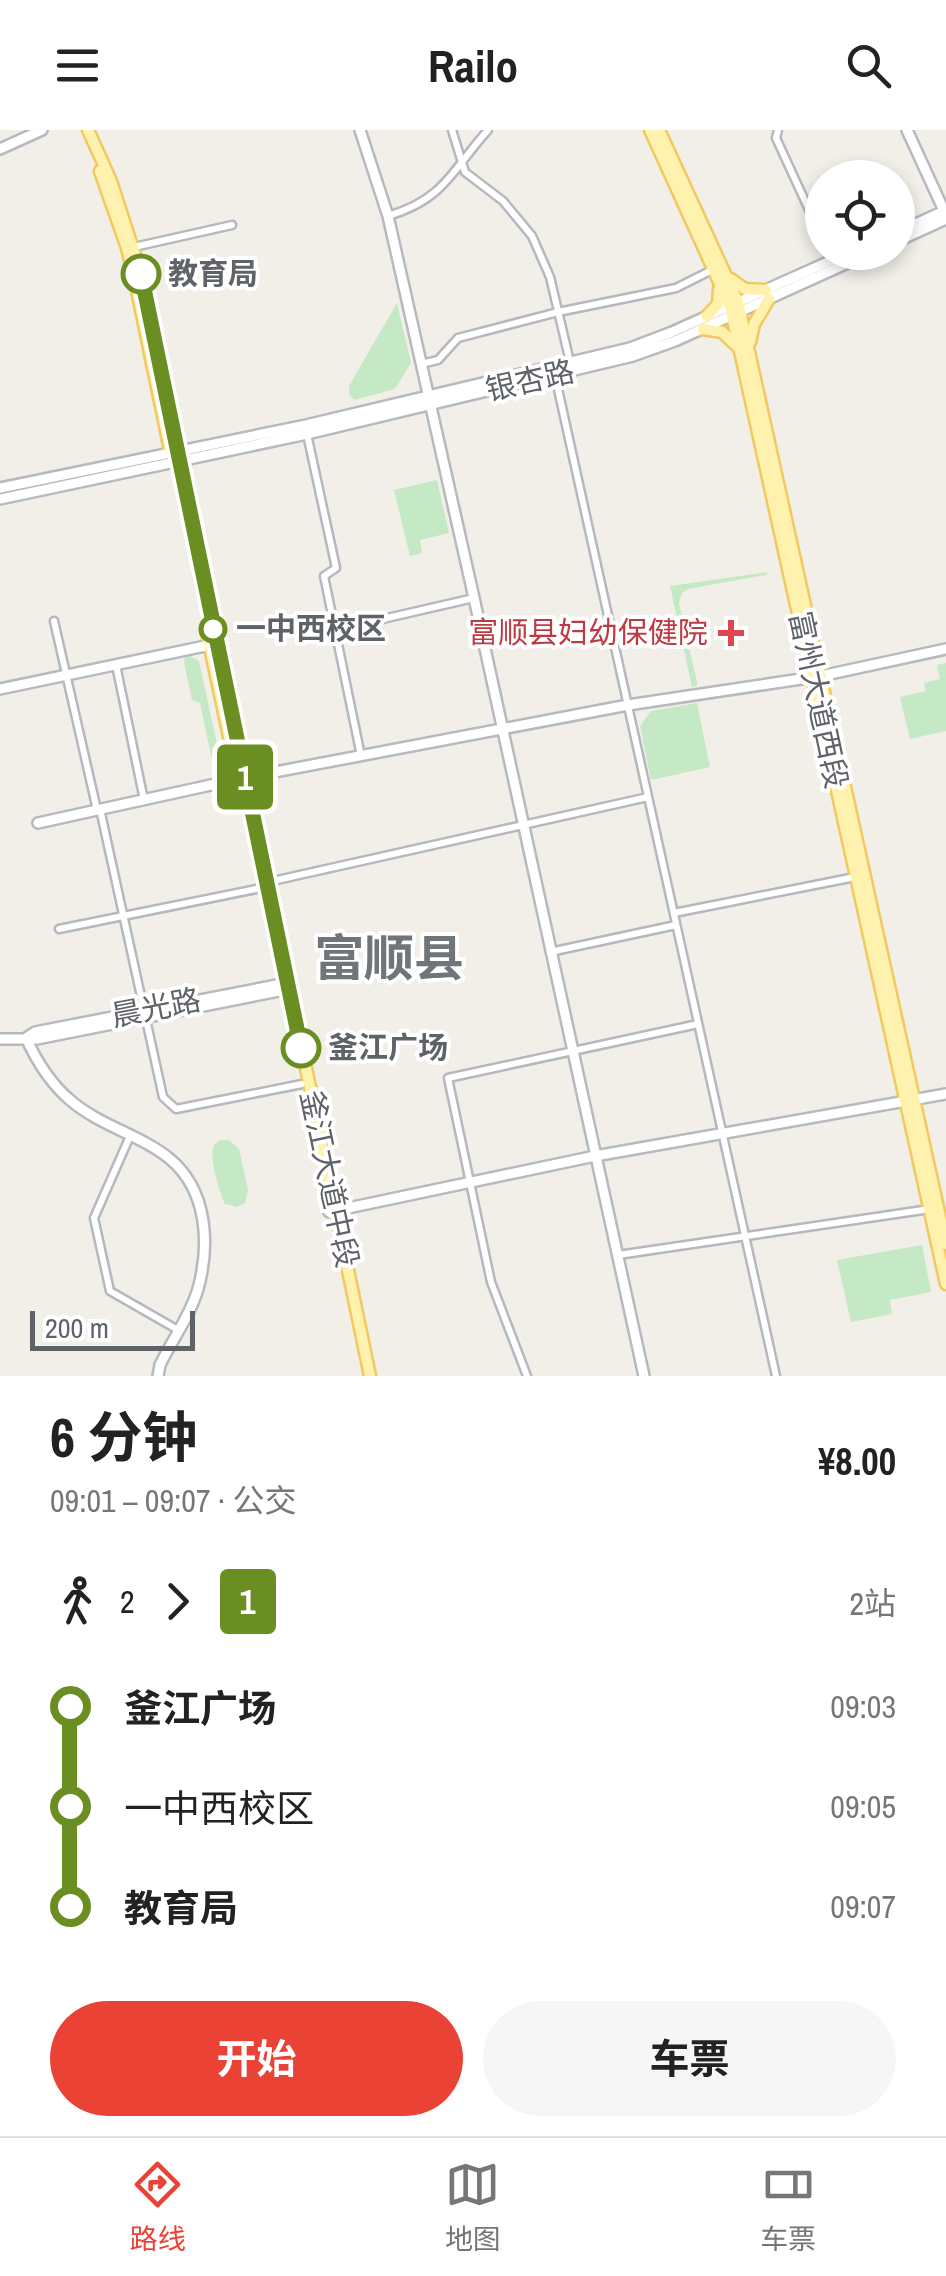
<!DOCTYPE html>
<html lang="zh">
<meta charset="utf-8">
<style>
:root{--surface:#fff;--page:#f6f6f6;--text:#222;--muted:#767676;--line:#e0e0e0;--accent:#ea4335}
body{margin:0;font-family:"Archivo Narrow","Noto Sans SC",sans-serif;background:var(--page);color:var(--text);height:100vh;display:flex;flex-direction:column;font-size:38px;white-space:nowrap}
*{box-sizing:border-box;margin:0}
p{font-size:32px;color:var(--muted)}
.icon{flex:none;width:55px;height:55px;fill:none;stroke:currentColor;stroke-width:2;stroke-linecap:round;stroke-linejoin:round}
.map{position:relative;height:1246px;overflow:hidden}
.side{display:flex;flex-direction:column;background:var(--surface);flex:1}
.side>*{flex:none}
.badge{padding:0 20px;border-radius:8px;font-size:35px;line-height:65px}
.fabs{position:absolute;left:805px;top:30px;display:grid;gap:20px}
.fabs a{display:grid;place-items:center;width:110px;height:110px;border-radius:50%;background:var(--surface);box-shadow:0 5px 15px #0003;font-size:50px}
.scale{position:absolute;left:30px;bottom:25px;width:165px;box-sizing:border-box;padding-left:10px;border:5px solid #5f6368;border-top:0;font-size:28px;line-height:35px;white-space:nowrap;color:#5f6368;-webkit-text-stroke:8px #fff;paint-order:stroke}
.map>.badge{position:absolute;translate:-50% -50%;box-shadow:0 0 0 5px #fff}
.legs{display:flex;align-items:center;gap:15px;height:110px;padding:0 50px;font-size:32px}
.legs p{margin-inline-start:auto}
.head{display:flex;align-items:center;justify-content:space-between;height:170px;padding:0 50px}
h1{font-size:55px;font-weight:700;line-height:75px}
.cta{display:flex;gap:20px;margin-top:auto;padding:20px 50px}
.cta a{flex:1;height:115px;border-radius:60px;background:var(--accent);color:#fff;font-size:40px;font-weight:700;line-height:115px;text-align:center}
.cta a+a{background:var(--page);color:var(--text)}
ul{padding:0 50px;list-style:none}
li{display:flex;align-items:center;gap:35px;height:100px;font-size:38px}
li i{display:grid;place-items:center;width:15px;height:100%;margin:0 12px;background:currentColor}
li i::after{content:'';width:25px;height:25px;margin:-12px;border:8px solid;border-radius:50%;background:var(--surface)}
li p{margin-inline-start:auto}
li:first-child i{background:linear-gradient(#0000 50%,currentColor 0)}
li:last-child i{background:linear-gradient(currentColor 50%,#0000 0)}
header{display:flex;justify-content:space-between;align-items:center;height:130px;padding:0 50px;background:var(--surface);font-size:45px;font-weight:700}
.menu{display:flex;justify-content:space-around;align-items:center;height:140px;border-top:2px solid var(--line);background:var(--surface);font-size:28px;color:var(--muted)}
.menu a{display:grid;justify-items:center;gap:5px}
.menu .current{color:var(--accent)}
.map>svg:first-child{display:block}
.green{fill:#c5e8c5}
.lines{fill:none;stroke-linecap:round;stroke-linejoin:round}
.street-casing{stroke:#b5b8bc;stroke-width:11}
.secondary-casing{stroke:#b6babf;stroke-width:14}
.primary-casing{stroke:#f2c960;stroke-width:15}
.street{stroke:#fff;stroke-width:6}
.secondary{stroke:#fff;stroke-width:9}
.primary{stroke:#fff2af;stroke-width:10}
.line-1-casing{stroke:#fff;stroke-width:22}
.line-1{stroke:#6b8e23;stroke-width:15}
.stop-1-dot{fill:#fff;stroke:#6b8e23;stroke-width:5}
.health-dot{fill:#e0444e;stroke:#fff;stroke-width:4}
.labels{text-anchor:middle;stroke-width:8;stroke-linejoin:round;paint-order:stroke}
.stop-label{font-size:30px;font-weight:bold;fill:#5f6368;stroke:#fff;text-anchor:start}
.street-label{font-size:30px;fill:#5f6368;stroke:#fff}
.health-label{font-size:30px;fill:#be3a42;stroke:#fff;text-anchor:end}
.town-label{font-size:50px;font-weight:bold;fill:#70757a;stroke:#fff}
</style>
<header><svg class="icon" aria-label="menu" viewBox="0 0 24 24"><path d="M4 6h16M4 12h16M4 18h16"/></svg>Railo<svg class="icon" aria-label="search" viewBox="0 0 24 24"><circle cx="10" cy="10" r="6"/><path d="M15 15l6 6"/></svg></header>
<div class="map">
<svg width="946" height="1246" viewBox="0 0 946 1246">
<rect width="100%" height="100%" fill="#f1efe8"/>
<path class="green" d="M 397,173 L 411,233 L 395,259 L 354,270 L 349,264 L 349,256 Z
M 437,350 L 449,403 L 420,410 L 422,423 L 410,426 L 394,360 Z
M 768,442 L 766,445 L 688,459 L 682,463 L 679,473 L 697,552 L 697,556 L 692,557 L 670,456 Z
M 189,525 L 199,531 L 220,628 L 214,639 L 200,573 L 192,570 L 184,532 L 185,527 Z
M 946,533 L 946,601 L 910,609 L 900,567 L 926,561 L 924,553 L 940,549 L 937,535 Z
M 697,573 L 710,637 L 651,650 L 640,596 L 651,581 Z
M 220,1010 L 229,1010 L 239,1019 L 248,1060 L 245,1073 L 237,1077 L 225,1074 C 220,1064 208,1025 214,1016 C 215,1013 218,1012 220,1010 Z
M 922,1115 L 931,1162 L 890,1170 L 892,1184 L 851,1192 L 837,1130 Z"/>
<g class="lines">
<defs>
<path id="street" d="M 452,0 L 465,42 L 503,71 L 532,106 L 550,147 L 570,232
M 778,0 L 776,8 L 822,108
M 388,86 C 445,69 452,40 488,0
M 134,117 L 232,95
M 421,234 L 438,230 L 458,208 L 558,182 L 676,158 L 712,140
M 554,241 L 776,1246
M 307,304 L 336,438 L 324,446 L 361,626
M 54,491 L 97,680
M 335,500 L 474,468
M 116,535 L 144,670
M 100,679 L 163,967 L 176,979 L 302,954
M 268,752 L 648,667
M 674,783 L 850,748
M 59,799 L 261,758
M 550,822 L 676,795
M 130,1006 L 94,1088 L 110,1161 L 178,1200
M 618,1125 L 923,1080
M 527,1246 L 491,1152 L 448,948 L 698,894"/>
<path id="secondary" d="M 360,0 L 388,86 L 474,468 L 644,1246
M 907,0 L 946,85
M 0,19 L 42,0
M 898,102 L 946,80
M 898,111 L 946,89
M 0,358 L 306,295 L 630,218 L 672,202 L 850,122
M 0,369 L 307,304 L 633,226 L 675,211 L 872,122
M 0,559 L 210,515
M 38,693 L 238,649 L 628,575 L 821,546 L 946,519
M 26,908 C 37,932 50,953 70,970 C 100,996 141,1005 170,1029 C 208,1061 210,1115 198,1159 C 190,1186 172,1210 160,1235 L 158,1246
M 26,908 L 35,902 L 287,853
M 0,909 L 37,909 L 289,859
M 329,1082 L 595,1026 L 946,964"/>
<path id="primary" d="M 88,0 L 111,51 L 141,144 L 370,1246
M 650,0 L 730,176 L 946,1154
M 659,0 L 738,172 L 946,1114
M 100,41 L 127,118 L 134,146 L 170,320
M 731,149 L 745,159 L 766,160
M 707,186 L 718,174 L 719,159
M 703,199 L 722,202 L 740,219
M 750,212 L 754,194 L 769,169
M 207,503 L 241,663"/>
</defs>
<use href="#street" class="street-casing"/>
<use href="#secondary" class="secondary-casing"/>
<use href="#primary" class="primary-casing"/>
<use href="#street" class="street"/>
<use href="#secondary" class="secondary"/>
<use href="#primary" class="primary"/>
</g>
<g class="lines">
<defs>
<path id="line-1" d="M 141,144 L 301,918"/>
</defs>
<use href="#line-1" class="line-1-casing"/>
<use href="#line-1" class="line-1"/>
</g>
<g class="stop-1-dot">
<circle cx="141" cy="144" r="18"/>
<circle cx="213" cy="499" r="12"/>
<circle cx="301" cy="918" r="18"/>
</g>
<path class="health-dot" d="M726 488h10v10h10v10h-10v10h-10v-10h-10v-10h10z"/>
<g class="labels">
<g class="stop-label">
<text x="168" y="154">教育局</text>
<text x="236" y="509">一中西校区</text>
<text x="328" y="928">釜江广场</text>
</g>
<g class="street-label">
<text transform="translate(530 251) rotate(-13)" y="10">银杏路</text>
<text transform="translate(818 570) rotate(78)" y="10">富州大道西段</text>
<text transform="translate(156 878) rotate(-11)" y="10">晨光路</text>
<text transform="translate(329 1049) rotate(78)" y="10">釜江大道中段</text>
</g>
<g class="health-label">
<text x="708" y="513">富顺县妇幼保健院</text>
</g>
<g class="town-label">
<text x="389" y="846">富顺县</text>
</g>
</g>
</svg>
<div class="fabs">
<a><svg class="icon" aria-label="locate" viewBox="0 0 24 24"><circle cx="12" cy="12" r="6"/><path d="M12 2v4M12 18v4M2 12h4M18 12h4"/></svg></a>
</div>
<div class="scale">200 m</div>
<b class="badge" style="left:245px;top:647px;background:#6b8e23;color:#fff">1</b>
</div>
<section class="side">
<div class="head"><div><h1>6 分钟</h1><p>09:01 – 09:07 · 公交</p></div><b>¥8.00</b></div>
<div class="legs"><svg class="icon" aria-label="walk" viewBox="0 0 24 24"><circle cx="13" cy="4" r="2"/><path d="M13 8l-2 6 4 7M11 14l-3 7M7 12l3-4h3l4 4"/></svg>2<svg class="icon" aria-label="forward" viewBox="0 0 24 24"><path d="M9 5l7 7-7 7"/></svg><b class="badge" style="background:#6b8e23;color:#fff">1</b><p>2站</p></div>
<ul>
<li><i style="color:#6b8e23"></i><b>釜江广场</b><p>09:03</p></li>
<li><i style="color:#6b8e23"></i><span>一中西校区</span><p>09:05</p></li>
<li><i style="color:#6b8e23"></i><b>教育局</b><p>09:07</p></li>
</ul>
<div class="cta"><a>开始</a><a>车票</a></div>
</section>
<nav class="menu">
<a class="current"><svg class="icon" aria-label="directions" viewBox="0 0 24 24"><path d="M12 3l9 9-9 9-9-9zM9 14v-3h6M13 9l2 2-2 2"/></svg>路线</a>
<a><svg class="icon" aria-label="map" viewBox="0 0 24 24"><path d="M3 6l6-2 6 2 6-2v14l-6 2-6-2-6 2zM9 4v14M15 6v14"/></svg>地图</a>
<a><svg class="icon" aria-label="tickets" viewBox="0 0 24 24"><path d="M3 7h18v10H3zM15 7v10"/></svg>车票</a>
</nav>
